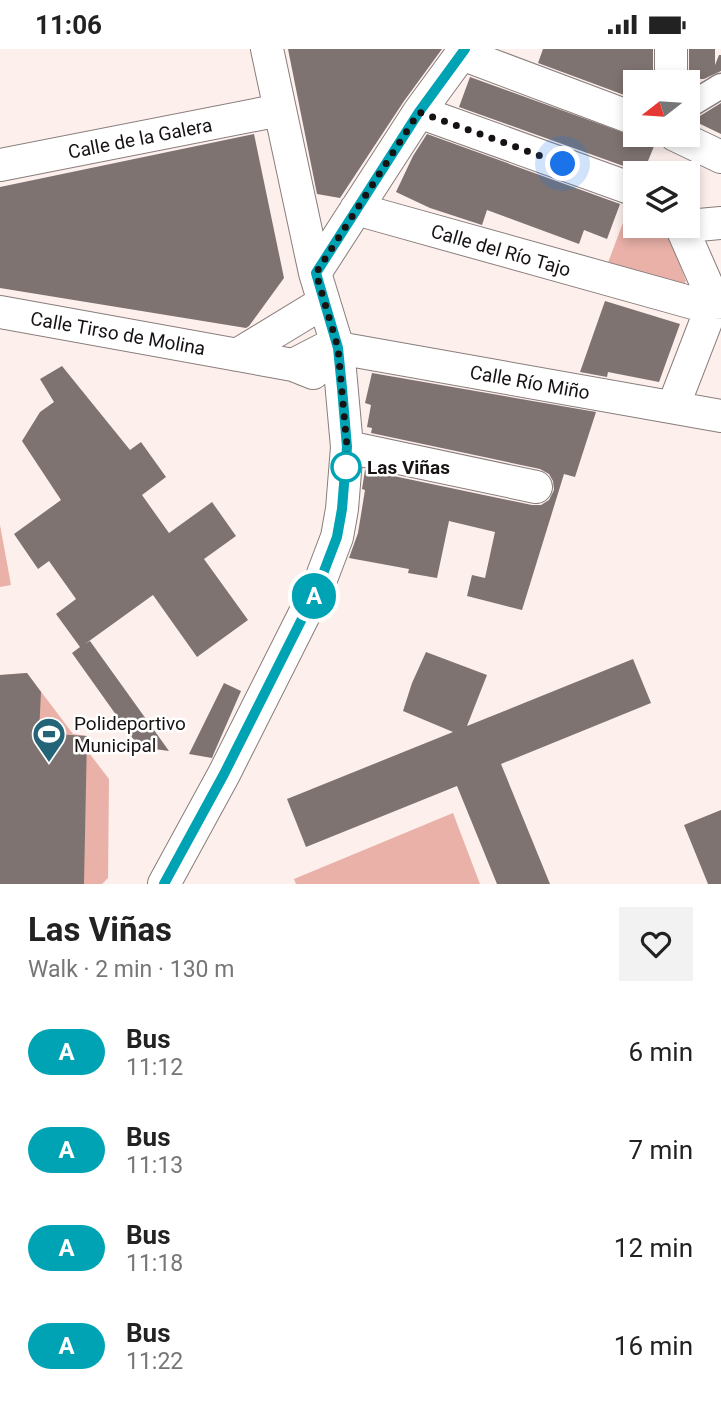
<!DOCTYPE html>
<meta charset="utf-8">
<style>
:root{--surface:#fff;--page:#f2f2f2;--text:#222;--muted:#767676}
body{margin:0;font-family:Roboto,sans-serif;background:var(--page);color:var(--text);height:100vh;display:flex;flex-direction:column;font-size:26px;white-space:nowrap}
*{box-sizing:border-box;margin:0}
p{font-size:23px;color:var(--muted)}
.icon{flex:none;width:38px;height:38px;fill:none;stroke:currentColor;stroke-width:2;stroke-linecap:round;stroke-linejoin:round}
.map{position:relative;height:835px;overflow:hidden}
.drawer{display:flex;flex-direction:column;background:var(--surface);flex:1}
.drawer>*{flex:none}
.badge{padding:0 14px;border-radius:23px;font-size:24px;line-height:46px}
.needle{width:46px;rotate:253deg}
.fabs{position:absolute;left:623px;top:21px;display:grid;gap:14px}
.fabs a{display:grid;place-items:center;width:77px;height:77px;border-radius:0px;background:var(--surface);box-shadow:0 4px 10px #0003;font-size:35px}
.you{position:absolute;width:35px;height:35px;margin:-18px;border:5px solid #fff;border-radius:50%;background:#1a73e8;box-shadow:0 0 0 10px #1a73e833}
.map>.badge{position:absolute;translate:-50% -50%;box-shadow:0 0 0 4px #fff}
.round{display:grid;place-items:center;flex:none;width:74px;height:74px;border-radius:0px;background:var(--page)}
.headline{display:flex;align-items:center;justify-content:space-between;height:119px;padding:0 28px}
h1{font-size:33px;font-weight:700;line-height:52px}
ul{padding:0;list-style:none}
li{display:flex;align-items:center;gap:21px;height:98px;padding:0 28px}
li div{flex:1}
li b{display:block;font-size:26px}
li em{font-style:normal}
li .badge{min-width:77px;font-weight:700;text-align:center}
.status{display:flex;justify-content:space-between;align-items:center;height:49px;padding:0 35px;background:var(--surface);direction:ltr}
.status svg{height:19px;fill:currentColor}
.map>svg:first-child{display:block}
.green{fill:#eab1a8}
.building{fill:#7e7371}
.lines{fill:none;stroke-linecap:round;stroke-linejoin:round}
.pedestrian-casing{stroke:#887d7b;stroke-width:27}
.minor-casing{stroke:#887d7b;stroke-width:34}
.pedestrian{stroke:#fff;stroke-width:24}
.minor{stroke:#fff;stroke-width:32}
.line-casing{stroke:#fff;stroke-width:16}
.line{stroke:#00a3b4;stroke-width:10}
.walk{stroke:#181313;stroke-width:7;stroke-dasharray:0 12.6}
.stop-dot{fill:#fff;stroke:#00a3b4;stroke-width:3.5}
.labels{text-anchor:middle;stroke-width:5;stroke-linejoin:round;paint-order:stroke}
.street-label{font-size:19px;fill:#181313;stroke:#fff}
.stop-label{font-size:19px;font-weight:bold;fill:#181313;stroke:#fff;text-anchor:start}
.poi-label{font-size:19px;fill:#181313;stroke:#fff;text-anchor:start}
</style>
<div class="status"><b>11:06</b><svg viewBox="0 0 49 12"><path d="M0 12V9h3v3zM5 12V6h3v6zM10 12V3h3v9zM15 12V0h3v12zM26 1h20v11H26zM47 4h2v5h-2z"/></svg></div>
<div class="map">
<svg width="721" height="835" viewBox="0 0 721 835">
<rect width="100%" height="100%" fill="#fcefec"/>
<path class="green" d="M 630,155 L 635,157 L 635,177 L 665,177 L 686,232 L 682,240 L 606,219 Z
M 0,476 L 11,536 L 0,538 Z
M 27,624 L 73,685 L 87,687 L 86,700 L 109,730 L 108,829 L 102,835 L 0,835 L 0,626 Z
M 453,764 L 480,835 L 296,835 L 294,830 Z"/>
<path class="building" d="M 288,0 L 442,0 L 404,52 L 340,149 L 317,145 Z
M 543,0 L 653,0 L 653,29 L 649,29 L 649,33 L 635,33 L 635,50 L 538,14 Z
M 689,0 L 715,0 L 715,16 L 719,6 L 721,6 L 721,22 L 704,30 L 689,30 Z
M 470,28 L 655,95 L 643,124 L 459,58 Z
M 721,54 L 721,85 L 694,72 L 695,70 Z
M 254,85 L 284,229 L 249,277 L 246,279 L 0,239 L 0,138 Z
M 427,85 L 620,155 L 607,190 L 584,181 L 579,195 L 487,161 L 482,176 L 430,159 L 396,143 L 413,107 Z
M 605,252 L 680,275 L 659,333 L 608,323 L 607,328 L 580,323 Z
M 62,317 L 130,401 L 141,393 L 166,428 L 142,446 L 169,484 L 212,453 L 236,487 L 204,510 L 248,571 L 197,608 L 153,546 L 85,595 L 90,592 L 169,702 L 139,698 L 72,604 L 80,598 L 56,565 L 76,550 L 49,512 L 38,520 L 14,485 L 61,451 L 22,392 L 40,363 L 54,353 L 40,330 Z
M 372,324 L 596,363 L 575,428 L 564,425 L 522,561 L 467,547 L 472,526 L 485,529 L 495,483 L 449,472 L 437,529 L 408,524 L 409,520 L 349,509 L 358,484 L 365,441 L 362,440 L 365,421 L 532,456 L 541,456 L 549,451 L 554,441 L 553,432 L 549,425 L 540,420 L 371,384 L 372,379 L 367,378 L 371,356 L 365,354 Z
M 426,603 L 487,626 L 467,677 L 633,610 L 651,654 L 501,715 L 550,835 L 497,835 L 457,737 L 306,798 L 287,750 L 453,683 L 403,662 L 412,634 Z
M 27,624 L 41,643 L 39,684 L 87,687 L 84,835 L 0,835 L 0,626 Z
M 224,634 L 241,642 L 214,704 L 212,709 L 189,705 Z
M 721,761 L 721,835 L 708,835 L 684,776 Z"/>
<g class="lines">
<defs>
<path id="pedestrian" d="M 688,57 L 721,37"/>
<path id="minor" d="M 462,5 L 635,70
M 671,33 L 671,0
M 419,63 L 635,141
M 675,86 L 721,108
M 0,116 L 280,61
M 356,160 L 693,254 L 721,253
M 688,177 L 721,174
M 315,224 L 419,63 L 465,0
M 0,263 L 293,316 L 313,324
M 237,306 L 324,253
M 293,316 L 322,301 L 338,299 L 721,367
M 673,358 L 714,252 L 681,177
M 347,398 L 536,438
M 164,835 L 224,725 L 318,538 L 337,488 L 342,460 L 347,398 L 338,299 L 315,224 L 267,0"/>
</defs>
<use href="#pedestrian" class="pedestrian-casing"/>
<use href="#minor" class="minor-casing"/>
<use href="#pedestrian" class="pedestrian"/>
<use href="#minor" class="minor"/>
</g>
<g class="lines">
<defs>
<path id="line" d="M 164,835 L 224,725 L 318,538 L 337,488 L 342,460 L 347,398 L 342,339 L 338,299 L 316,224 L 419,63 L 465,0"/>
</defs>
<use href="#line" class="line-casing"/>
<use href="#line" class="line"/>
<path class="walk" d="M 346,418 L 347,398 L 338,299 L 316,224 L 419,63 L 563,115"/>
</g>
<defs>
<symbol id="stadium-pin" viewBox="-11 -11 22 30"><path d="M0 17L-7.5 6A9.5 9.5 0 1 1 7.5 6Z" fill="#236478" stroke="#fff"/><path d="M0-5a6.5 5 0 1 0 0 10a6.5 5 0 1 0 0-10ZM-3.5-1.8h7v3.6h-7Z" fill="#fff"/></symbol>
</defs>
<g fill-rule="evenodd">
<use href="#stadium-pin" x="30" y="666" width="38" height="52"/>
</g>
<circle class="stop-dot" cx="346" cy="418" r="14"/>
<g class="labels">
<g class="street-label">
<text transform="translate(140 89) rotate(-11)" y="7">Calle de la Galera</text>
<text transform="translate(501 201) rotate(16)" y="7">Calle del Río Tajo</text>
<text transform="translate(118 284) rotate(10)" y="7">Calle Tirso de Molina</text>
<text transform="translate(530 333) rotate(10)" y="7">Calle Río Miño</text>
</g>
<g class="stop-label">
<text x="367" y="425">Las Viñas</text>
</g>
<g class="poi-label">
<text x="74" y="681">Polideportivo<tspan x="74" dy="22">Municipal</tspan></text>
</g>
</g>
</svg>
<div class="fabs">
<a><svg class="needle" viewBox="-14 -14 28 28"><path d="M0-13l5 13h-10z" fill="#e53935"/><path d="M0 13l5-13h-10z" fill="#767676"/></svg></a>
<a><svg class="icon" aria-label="layers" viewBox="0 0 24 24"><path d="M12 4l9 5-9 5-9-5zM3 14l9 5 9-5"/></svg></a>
</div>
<div class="you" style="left:563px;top:115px"></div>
<b class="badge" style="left:314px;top:547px;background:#00a3b4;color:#fff">A</b>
</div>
<section class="drawer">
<div class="headline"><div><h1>Las Viñas</h1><p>Walk · 2 min · 130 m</p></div><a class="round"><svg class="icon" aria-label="heart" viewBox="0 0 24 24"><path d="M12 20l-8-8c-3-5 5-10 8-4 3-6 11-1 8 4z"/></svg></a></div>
<ul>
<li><span class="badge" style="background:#00a3b4;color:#fff">A</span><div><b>Bus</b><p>11:12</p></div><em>6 min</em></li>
<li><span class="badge" style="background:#00a3b4;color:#fff">A</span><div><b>Bus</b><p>11:13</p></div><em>7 min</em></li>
<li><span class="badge" style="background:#00a3b4;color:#fff">A</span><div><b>Bus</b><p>11:18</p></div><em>12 min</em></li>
<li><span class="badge" style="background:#00a3b4;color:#fff">A</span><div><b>Bus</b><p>11:22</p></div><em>16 min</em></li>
</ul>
</section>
